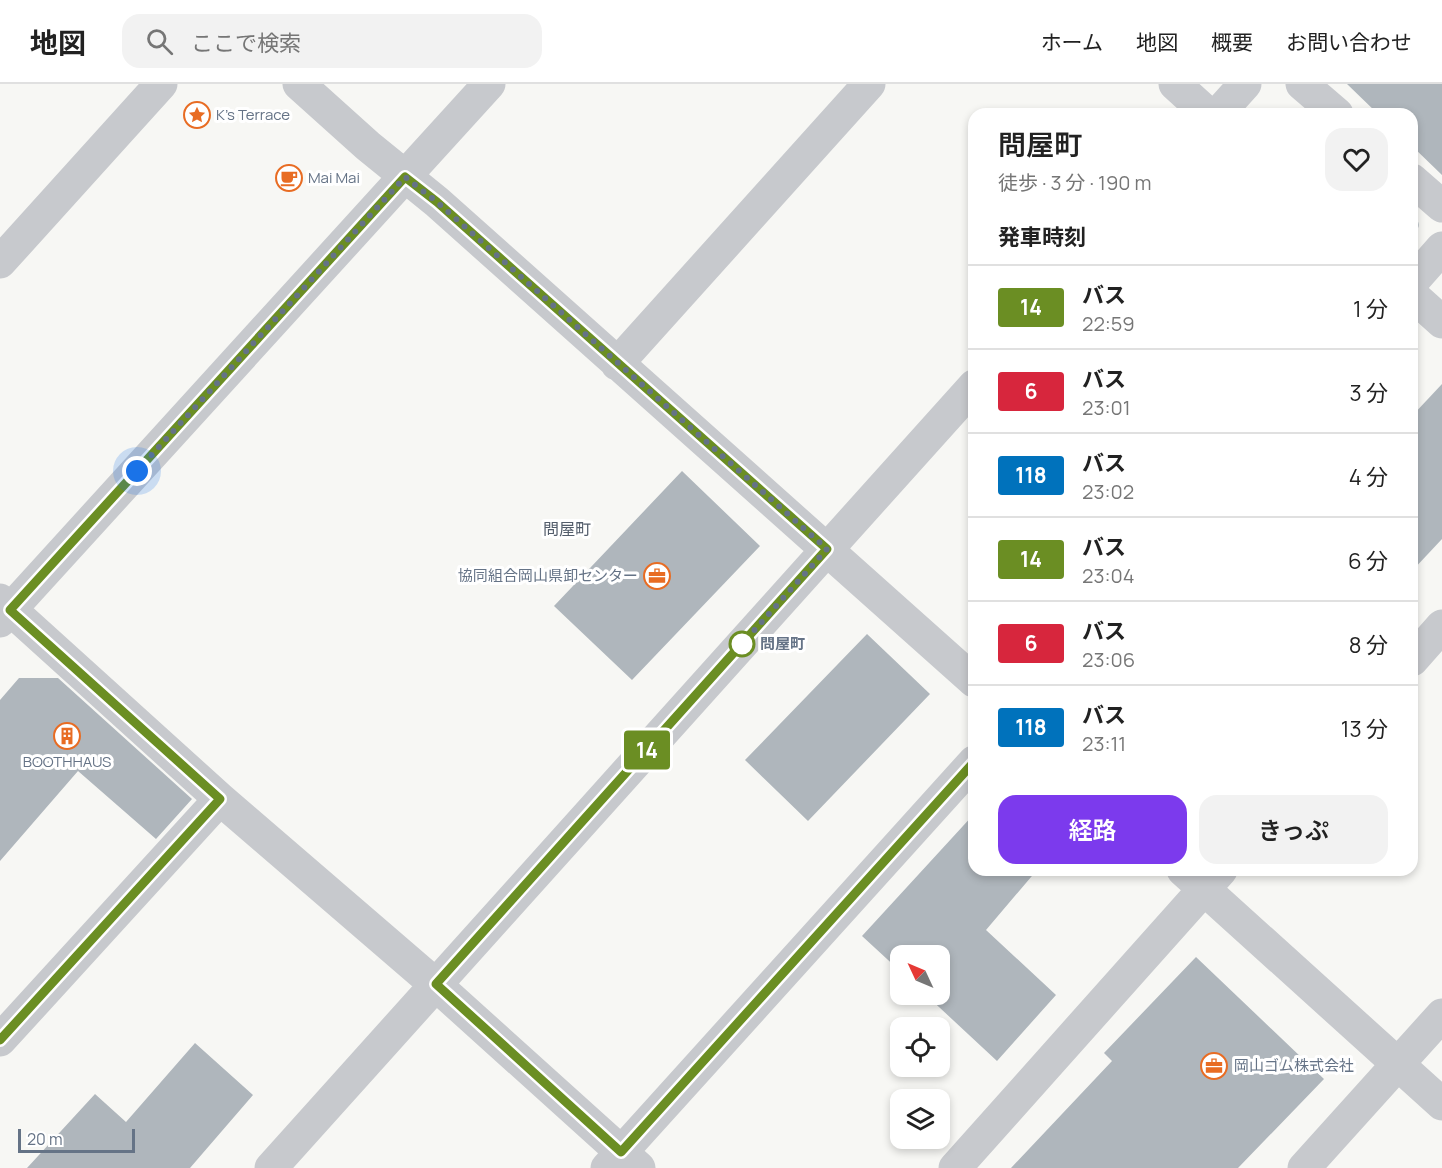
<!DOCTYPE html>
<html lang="ja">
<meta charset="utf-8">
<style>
:root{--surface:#fff;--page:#f2f2f2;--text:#222;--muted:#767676;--line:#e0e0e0;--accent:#7c3aed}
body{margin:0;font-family:Manrope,"Noto Sans JP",sans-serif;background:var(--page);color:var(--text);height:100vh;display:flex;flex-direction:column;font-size:22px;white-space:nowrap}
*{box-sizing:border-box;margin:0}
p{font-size:20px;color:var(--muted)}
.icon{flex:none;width:33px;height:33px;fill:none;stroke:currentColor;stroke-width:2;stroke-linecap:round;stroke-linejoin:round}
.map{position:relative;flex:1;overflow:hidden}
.sheet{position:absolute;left:968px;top:24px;width:450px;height:768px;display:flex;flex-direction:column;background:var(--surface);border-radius:18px;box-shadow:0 3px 9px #0003}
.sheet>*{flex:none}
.badge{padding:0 12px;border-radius:4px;font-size:21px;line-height:39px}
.needle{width:39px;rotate:314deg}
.buttons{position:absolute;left:890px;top:861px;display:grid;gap:12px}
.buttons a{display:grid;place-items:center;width:60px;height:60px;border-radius:12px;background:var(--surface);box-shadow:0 3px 9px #0003;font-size:30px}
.scale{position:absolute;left:18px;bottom:15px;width:117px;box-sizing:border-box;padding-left:6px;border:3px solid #657386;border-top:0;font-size:16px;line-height:21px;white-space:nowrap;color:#657386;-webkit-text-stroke:4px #fff;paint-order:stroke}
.you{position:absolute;width:30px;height:30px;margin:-15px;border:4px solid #fff;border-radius:50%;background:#1a73e8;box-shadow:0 0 0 9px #1a73e833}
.map>.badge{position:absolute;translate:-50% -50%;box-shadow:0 0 0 3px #fff}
h2{padding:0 30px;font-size:22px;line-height:54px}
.round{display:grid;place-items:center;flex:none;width:63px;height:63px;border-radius:18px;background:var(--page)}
.head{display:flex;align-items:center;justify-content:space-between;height:102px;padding:0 30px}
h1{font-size:28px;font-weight:600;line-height:45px}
.cta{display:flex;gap:12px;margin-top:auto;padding:12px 30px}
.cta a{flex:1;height:69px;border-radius:18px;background:var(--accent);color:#fff;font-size:24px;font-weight:600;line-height:69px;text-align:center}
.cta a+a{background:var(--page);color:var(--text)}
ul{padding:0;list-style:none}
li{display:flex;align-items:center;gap:18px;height:84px;padding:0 30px;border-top:2px solid var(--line)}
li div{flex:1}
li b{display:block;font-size:22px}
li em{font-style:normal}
li .badge{min-width:66px;font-weight:700;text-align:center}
header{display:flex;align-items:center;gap:36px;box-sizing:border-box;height:84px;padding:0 30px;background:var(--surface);border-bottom:2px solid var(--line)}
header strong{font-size:28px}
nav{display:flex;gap:33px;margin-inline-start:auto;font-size:21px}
.search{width:420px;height:54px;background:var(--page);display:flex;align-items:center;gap:15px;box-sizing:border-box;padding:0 21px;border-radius:18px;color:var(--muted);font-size:22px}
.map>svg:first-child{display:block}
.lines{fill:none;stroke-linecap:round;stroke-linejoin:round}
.stream{stroke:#c2cad0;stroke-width:12}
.building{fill:#afb6bc}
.minor{stroke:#c7c9cd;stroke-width:33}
.line-casing{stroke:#fff;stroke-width:14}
.line{stroke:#6b8e23;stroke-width:9}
.walk{stroke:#657386;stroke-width:6;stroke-dasharray:0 10.8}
.stop-dot{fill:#fff;stroke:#6b8e23;stroke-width:3}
.labels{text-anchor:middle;stroke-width:6;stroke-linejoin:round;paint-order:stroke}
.poi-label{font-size:15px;fill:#657386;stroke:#fff;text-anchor:start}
.stop-label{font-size:15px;font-weight:bold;fill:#657386;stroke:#fff;text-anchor:start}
.neighbourhood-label{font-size:16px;fill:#535d6b;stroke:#fff}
</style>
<header>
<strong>地図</strong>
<div class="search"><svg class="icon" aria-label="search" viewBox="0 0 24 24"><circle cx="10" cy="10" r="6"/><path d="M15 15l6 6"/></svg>ここで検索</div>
<nav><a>ホーム</a><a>地図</a><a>概要</a><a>お問い合わせ</a></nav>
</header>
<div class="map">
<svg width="1442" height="1084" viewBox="0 0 1442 1084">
<rect width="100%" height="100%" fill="#f7f7f4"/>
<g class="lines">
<path class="stream" d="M 1412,140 L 1413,141"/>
</g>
<path class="building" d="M 1347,0 L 1442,0 L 1442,91 L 1412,62 L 1412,30 L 1378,30 Z
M 1442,300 L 1442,455 L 1412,487 L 1412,332 Z
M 682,387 L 760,462 L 632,596 L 554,522 Z
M 867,550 L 930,610 L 808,737 L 745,676 Z
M 19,594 L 58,594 L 192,715 L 156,755 L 78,687 L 0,777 L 0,616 Z
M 974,730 L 974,786 L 1037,786 L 986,846 L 1056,911 L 997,977 L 925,910 L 939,910 L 939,872 L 900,872 L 900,887 L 862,852 Z
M 1196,873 L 1324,995 L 1238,1084 L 1011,1084 L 1112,977 L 1104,969 Z
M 195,959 L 253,1011 L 190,1084 L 27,1084 L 95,1010 L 126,1038 Z"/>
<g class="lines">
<path class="minor" d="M 299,0 L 368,62 L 437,118 L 974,597
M 1175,0 L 1208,30
M 1302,0 L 1337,30
M 1218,30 L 1245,0
M 1412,96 L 1442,122
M 0,178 L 161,0
M 1412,198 L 1442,164
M 1412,211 L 1442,238
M 617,280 L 869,0
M 0,516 L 220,715 L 436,901 L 639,1084
M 0,537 L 489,0
M 1412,576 L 1442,542
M 1183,786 L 1442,1020
M 0,956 L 220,715
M 271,1084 L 974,302
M 607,1084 L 974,678
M 955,1084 L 1221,786
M 1304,1084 L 1442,931"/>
</g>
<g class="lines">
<defs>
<path id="line" d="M 0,956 L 220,715 L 10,526 L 405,93 L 437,118 L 827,465 L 436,900 L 621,1068 L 974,678"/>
</defs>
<use href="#line" class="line-casing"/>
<use href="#line" class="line"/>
<path class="walk" d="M 137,387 L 405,93 L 437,118 L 827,465 L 742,560"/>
</g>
<defs>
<symbol id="sight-ring" viewBox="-11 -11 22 22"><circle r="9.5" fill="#fff" stroke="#e86c23" stroke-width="1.5"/><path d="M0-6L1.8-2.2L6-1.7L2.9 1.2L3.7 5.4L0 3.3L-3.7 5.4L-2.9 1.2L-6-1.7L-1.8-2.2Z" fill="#e86c23"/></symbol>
<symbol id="cafe-ring" viewBox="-11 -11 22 22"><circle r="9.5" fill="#fff" stroke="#e86c23" stroke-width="1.5"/><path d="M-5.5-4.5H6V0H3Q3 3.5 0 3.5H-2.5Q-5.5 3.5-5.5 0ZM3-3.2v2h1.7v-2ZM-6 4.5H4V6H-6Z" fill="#e86c23"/></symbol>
<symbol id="office-ring" viewBox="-11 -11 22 22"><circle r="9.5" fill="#fff" stroke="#e86c23" stroke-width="1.5"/><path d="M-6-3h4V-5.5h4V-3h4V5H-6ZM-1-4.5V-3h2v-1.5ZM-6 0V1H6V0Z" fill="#e86c23"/></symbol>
<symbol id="building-ring" viewBox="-11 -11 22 22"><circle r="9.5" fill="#fff" stroke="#e86c23" stroke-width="1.5"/><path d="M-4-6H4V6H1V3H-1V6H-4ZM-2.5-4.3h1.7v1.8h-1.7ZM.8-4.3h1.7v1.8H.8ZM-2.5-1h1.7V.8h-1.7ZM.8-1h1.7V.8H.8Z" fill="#e86c23"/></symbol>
</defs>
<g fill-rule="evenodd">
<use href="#sight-ring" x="182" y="16" width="30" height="30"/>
<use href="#cafe-ring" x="274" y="79" width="30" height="30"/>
<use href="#office-ring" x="642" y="477" width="30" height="30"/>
<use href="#building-ring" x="52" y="637" width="30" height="30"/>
<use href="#office-ring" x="1199" y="967" width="30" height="30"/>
</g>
<circle class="stop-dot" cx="742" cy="560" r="12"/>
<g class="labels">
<g class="poi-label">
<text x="216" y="36">K's Terrace</text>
<text x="308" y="99">Mai Mai</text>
<text x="638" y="497" text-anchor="end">協同組合岡山県卸センター</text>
<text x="67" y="683" text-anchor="middle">BOOTHHAUS</text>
<text x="1234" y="987">岡山ゴム株式会社</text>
</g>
<g class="stop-label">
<text x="760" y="565">問屋町</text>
</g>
<g class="neighbourhood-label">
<text x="567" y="451">問屋町</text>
</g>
</g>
</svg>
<div class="buttons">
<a><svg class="needle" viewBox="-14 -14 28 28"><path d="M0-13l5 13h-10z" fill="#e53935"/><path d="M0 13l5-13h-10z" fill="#767676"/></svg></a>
<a><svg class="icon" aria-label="locate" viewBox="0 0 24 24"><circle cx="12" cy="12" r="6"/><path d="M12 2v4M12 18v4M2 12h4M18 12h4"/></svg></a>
<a><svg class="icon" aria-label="layers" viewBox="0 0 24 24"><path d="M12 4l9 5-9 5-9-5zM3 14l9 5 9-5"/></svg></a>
</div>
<div class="scale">20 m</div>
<div class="you" style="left:137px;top:387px"></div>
<b class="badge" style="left:647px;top:666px;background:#6b8e23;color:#fff">14</b>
<section class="sheet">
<div class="head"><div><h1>問屋町</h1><p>徒歩 · 3 分 · 190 m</p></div><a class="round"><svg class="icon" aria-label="heart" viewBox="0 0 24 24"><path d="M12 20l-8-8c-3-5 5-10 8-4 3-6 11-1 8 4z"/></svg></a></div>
<h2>発車時刻</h2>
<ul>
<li><span class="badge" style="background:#6b8e23;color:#fff">14</span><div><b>バス</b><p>22:59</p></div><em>1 分</em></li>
<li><span class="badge" style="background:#d7263d;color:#fff">6</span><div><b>バス</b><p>23:01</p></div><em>3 分</em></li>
<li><span class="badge" style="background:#0072bc;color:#fff">118</span><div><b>バス</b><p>23:02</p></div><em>4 分</em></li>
<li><span class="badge" style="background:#6b8e23;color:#fff">14</span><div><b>バス</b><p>23:04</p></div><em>6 分</em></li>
<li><span class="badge" style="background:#d7263d;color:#fff">6</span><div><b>バス</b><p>23:06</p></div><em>8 分</em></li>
<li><span class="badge" style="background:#0072bc;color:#fff">118</span><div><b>バス</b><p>23:11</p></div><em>13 分</em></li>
</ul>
<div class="cta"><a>経路</a><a>きっぷ</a></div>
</section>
</div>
